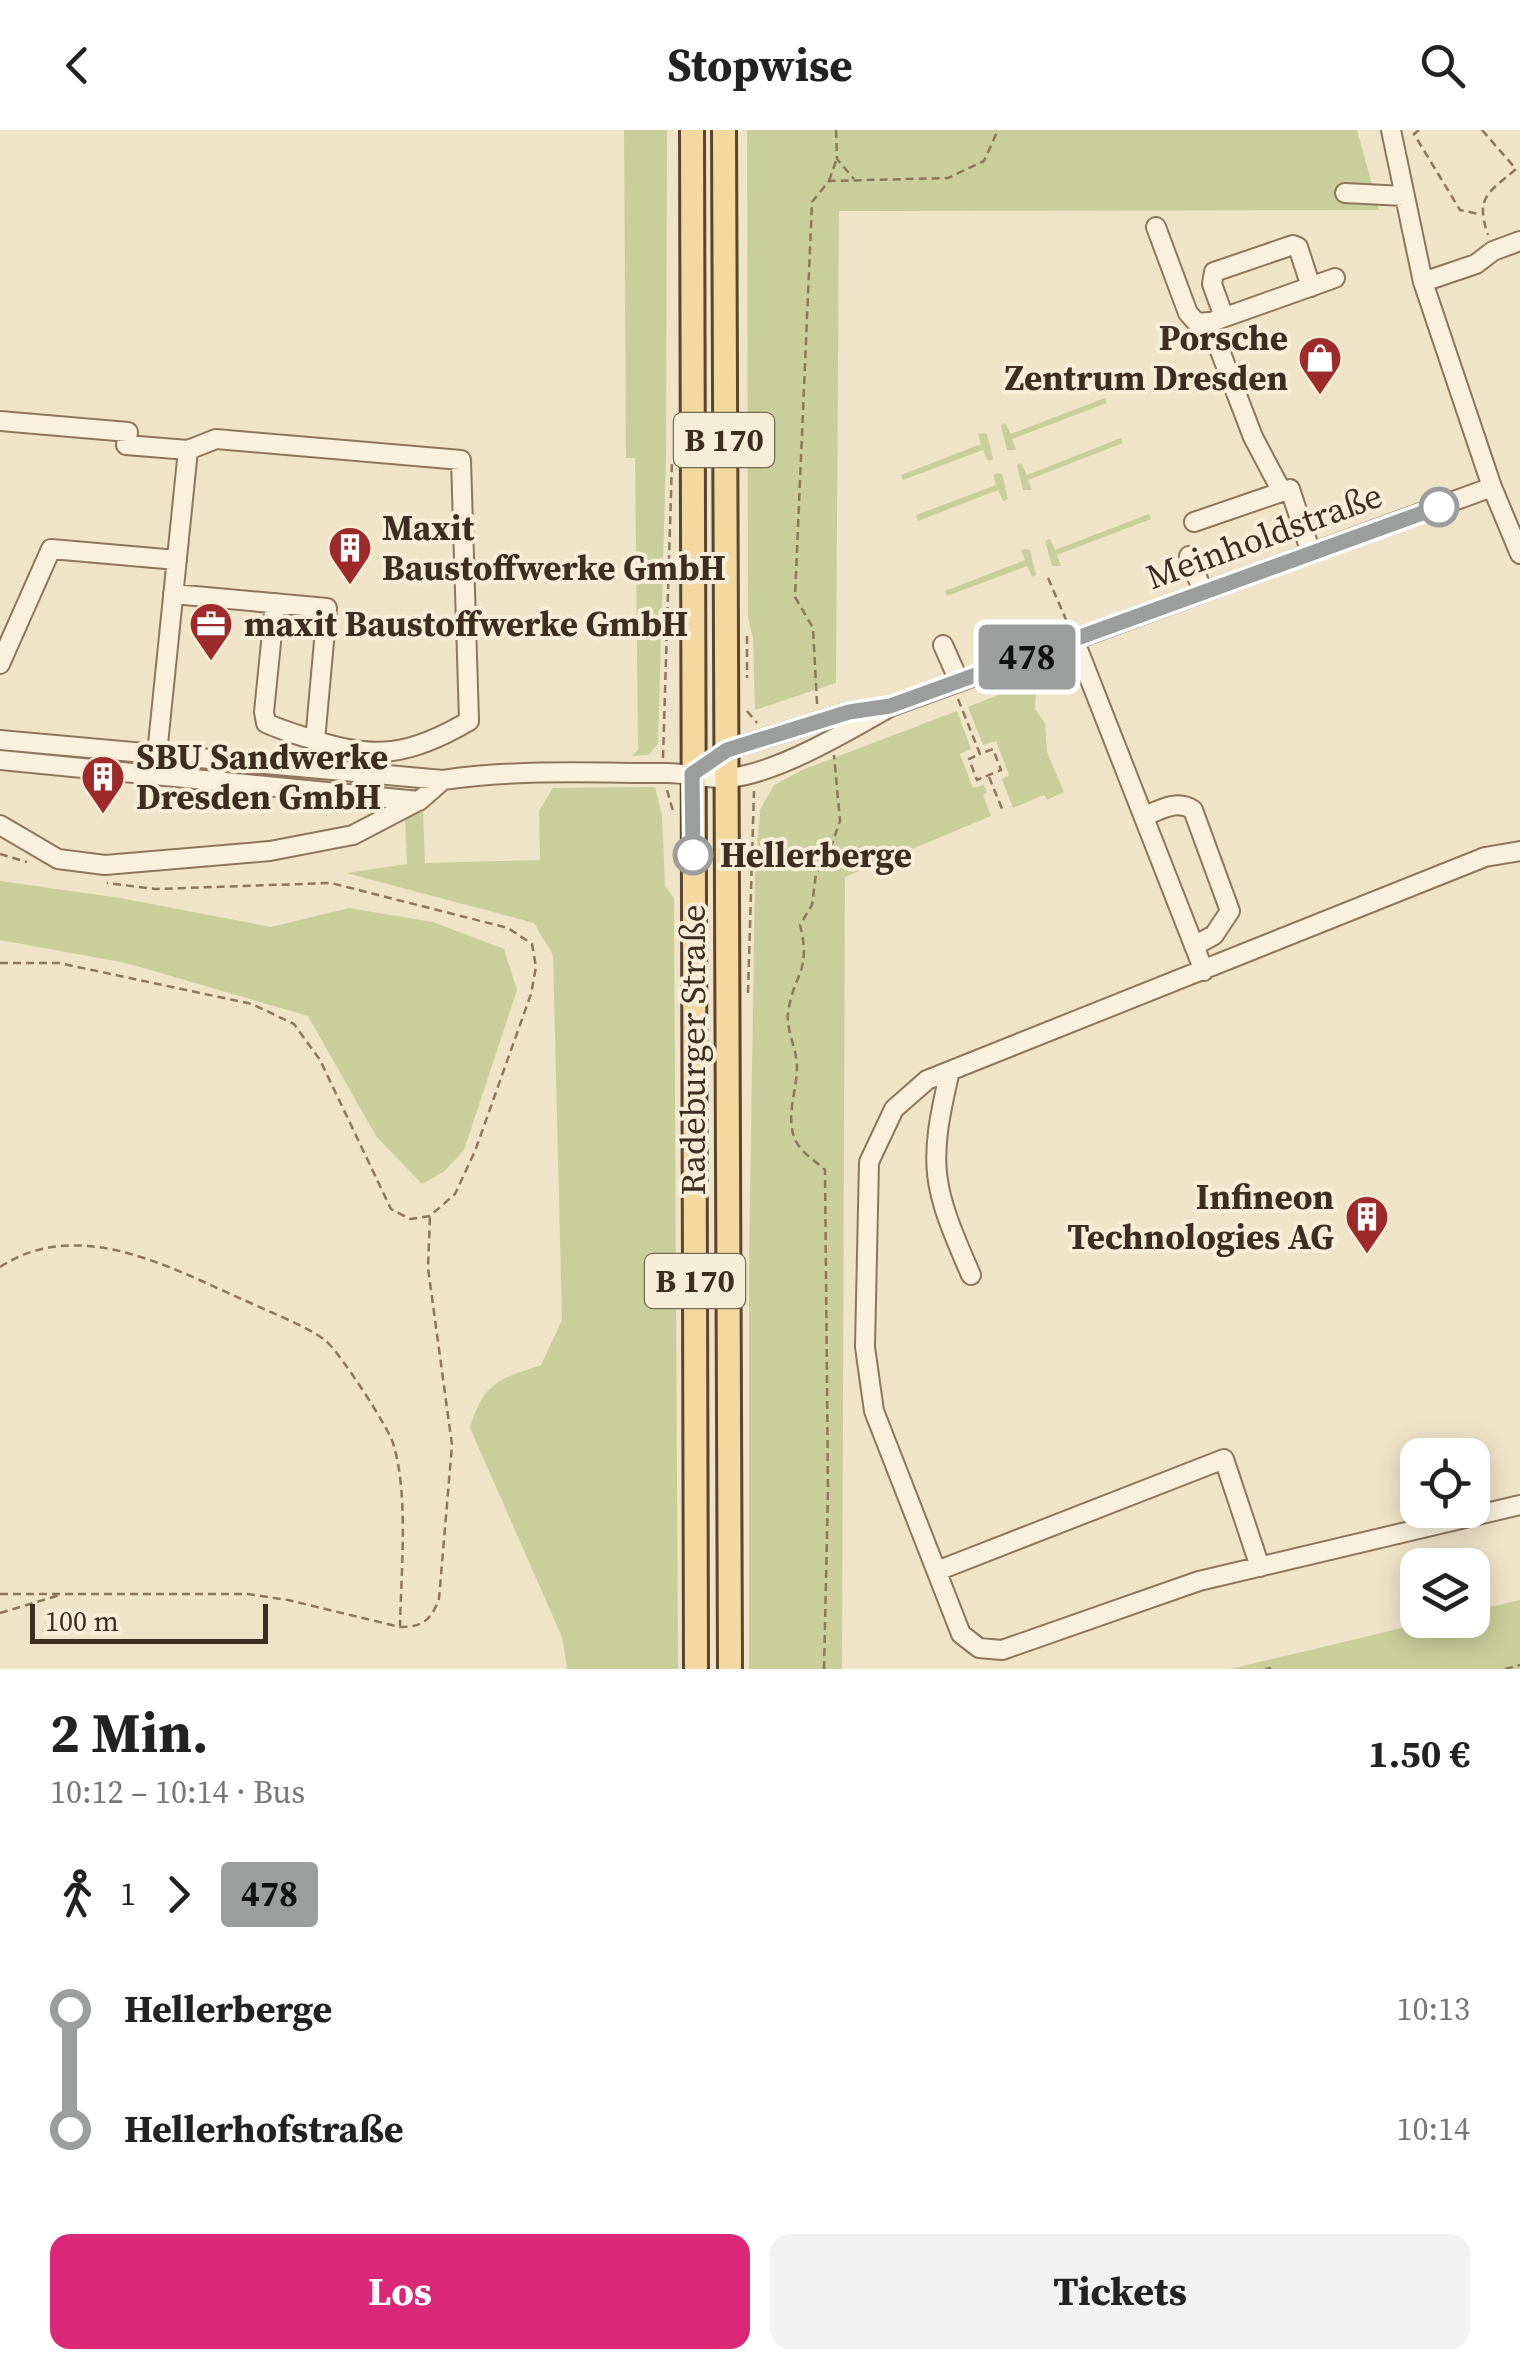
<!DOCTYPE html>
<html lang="de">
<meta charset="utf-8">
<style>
:root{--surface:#fff;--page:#f2f2f2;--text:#222;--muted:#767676;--accent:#db2777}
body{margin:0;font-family:"Source Serif 4",serif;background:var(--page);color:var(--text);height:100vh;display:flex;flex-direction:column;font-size:38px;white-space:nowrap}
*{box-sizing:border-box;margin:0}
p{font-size:32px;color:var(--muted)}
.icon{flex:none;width:55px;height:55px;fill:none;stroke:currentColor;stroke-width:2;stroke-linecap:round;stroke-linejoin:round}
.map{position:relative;height:1539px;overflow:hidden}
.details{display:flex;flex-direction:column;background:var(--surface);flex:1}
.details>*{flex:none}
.badge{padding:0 20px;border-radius:8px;font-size:35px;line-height:65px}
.tools{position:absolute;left:1400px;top:1308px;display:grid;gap:20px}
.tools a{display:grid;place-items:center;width:90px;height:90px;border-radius:20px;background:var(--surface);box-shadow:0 5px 25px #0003;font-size:50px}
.scale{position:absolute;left:30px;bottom:25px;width:238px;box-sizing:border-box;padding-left:10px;border:5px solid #3d2e20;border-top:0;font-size:28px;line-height:35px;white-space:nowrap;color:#3d2e20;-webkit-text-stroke:8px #f7eed8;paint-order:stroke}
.map>.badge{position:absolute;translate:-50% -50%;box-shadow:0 0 0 5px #fff}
.legs{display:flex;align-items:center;gap:15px;height:110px;padding:0 50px;font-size:32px}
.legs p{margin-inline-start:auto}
.head{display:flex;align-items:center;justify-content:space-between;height:170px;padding:0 50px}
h1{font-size:55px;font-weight:700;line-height:75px}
.button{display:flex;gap:20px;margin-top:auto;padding:20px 50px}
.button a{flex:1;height:115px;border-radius:20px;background:var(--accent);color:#fff;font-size:40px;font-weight:700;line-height:115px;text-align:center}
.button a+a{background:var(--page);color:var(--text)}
ul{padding:0 50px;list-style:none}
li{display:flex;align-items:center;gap:35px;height:120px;font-size:38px}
li i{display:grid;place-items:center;width:15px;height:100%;margin:0 12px;background:currentColor}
li i::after{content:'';width:25px;height:25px;margin:-12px;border:8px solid;border-radius:50%;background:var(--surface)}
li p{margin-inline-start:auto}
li:first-child i{background:linear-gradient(#0000 50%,currentColor 0)}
li:last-child i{background:linear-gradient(currentColor 50%,#0000 0)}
header{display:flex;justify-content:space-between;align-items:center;height:130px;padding:0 50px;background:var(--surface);font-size:45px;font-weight:700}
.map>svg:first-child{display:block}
.green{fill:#c9cf9b}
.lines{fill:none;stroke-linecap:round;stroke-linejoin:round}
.minor-casing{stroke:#8d765c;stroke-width:22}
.major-casing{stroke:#5b4430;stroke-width:28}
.path{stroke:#8d765c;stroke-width:2.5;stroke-dasharray:8 5;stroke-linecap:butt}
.minor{stroke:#faf1dc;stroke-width:18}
.major{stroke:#f3d9a0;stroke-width:22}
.line-1-casing{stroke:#fff;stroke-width:22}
.line-1{stroke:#9c9d9d;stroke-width:15}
.stop-1-dot{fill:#fff;stroke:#9c9d9d;stroke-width:5}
.labels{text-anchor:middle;stroke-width:8;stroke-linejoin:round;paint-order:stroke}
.shield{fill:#f7eed8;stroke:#756857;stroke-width:2.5}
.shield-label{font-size:32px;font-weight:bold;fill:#3d2e20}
.poi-label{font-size:35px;font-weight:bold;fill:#3d2e20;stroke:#f7eed8;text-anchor:start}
.street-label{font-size:35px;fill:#3d2e20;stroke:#f7eed8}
.stop-label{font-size:35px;font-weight:bold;fill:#3d2e20;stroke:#f7eed8;text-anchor:start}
</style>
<header><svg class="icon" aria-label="back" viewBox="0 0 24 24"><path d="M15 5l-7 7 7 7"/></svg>Stopwise<svg class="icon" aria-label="search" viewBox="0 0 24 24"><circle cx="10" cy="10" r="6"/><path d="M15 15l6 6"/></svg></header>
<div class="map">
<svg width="1520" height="1539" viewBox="0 0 1520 1539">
<rect width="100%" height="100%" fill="#f0e4c8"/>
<path class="green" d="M 624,0 L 667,0 L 666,327 L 658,614 L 648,625 L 632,626 L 638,620 L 635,328 L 626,328 Z
M 747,0 L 1357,0 L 1379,80 L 839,81 L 836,553 L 755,580 L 753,509 L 748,487 Z
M 1105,268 L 1107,273 L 1012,309 L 1016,320 L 1007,320 L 1001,295 L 1005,293 L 1011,304 Z
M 981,303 L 987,304 L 993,329 L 988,331 L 983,320 L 903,350 L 901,345 L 981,314 L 978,304 Z
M 1121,308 L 1123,313 L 1028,350 L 1032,360 L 1023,360 L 1017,335 L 1021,333 L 1027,345 Z
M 996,343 L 1002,344 L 1008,369 L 1003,371 L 998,360 L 918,391 L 916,385 L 996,355 L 993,345 Z
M 1149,384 L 1151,389 L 1057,425 L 1061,436 L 1052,436 L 1045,411 L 1050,409 L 1055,420 Z
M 1025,419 L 1030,420 L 1036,445 L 1032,447 L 1027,436 L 947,466 L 945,461 L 1025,430 L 1021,420 Z
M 1036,550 L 1044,552 L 1036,564 L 1035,579 L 1045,593 L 1047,622 L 1064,662 L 1047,670 L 1044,665 L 1013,678 L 1002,649 L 1009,645 L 996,611 L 983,615 L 968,577 Z
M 957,581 L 971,619 L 960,624 L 973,658 L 984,655 L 987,662 L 983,665 L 991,686 L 845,747 L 842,1539 L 749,1539 L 749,1131 L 755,747 L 760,680 L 774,655 L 802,640 Z
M 655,657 L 662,685 L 665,756 L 674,768 L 678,1539 L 567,1539 L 562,1507 L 470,1298 C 483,1253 499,1249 541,1235 L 562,1190 L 553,825 L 534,793 L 346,743 L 407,734 L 405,688 L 423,680 L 425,733 L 540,730 L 539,681 L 553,658 Z
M 0,751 L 120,768 L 271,797 L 349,778 L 433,792 L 504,819 L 517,860 L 464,1020 L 445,1041 L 422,1054 L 376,1006 L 308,886 L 126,833 L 0,810 Z
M 1520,1470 L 1520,1539 L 1230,1539 L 1436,1490 L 1472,1490 L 1473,1481 Z"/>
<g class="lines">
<defs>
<path id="minor" d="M 1391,0 L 1423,152 L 1492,357 L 1520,424
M 1345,63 L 1404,66
M 1156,97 L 1188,183 L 1197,193 L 1209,192 L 1253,307 L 1281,360
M 1423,152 L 1476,134 L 1493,121 L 1520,111
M 1224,187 L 1212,154 L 1214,142 L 1293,115 L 1298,117 L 1311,157
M 1214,191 L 1335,148
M 0,291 L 128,302 L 126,315 L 188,320
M 1194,392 L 1290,359 L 1311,423
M 1189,426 L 1203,462
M 173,464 L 327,478 L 315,611
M 1074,509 L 1204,841
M 943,515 L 959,551
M 0,534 L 51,419 L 177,430
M 0,610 L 443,650 C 516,639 593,643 667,643 C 687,643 709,649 728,648 C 776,644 848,601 890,577 L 1492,357
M 157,624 L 188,320 L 216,309 L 461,330 L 469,591 C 411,625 375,631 311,609 C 295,604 281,600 266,593 L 264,582 L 275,473
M 0,630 L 419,671 L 443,650
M 692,644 L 727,620 L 849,582 L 879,578
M 1144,686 C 1161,680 1177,669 1193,680 L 1230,781 L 1214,805 L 1194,816
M 0,695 L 58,729 L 105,735 L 270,721 L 353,705 L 418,671
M 1520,721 L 1485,727 L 927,950 L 894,979 L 869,1032 L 865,1217 L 874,1281 L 961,1504 L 979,1518 L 1002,1520 L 1199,1451 L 1520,1375
M 950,941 C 927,1037 932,1056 971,1145
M 937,1441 L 1224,1329 L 1260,1437"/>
<path id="major" d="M 692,0 L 696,1539
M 724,0 L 730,1539"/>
</defs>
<use href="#minor" class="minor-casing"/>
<use href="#major" class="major-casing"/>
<path class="path" d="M 836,0 L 837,29 L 854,49
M 1419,0 L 1414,4 L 1460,80 L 1479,84
M 1482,0 L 1516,39 C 1488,63 1475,67 1488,105
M 829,51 L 836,31
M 1048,448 L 1067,492
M 747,506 L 747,548
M 958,569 L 980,624 L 993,619 L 1001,640 L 977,650 L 969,629 L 980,624
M 817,574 L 813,498 L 795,467 L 812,72 L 829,51 L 948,48 L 984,31 L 998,0
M 747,581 L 757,593
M 663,628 L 672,331
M 989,647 L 1003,681
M 667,660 L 673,681
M 0,724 L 27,732
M 0,833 L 59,833 L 252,874 L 294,894 L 320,930 L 391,1079 L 410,1089 L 430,1086 L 455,1064 L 475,1021 L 531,864 L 536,837 L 532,814 L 508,798 L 331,753 L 155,759 L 107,753
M 748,863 L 754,661
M 0,1137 C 78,1086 169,1137 244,1170 C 265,1180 309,1197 326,1211 C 340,1223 387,1295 393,1313 C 409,1365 401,1441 400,1496
M 0,1464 L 248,1464 L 288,1470 L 400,1497 C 423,1497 431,1490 439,1469 L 452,1315 L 428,1138 L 430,1086
M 0,1483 L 60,1465
M 824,1539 L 828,1361 L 825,1040 C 817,1032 802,1023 797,1013 C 784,991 797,961 797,937 C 797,919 786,900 788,884 C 793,843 812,843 800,795 L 812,775 L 816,744 L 832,714 L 840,691 L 834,625
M 1266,1539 L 1271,1538
M 1505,1539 L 1520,1535"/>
<use href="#minor" class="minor"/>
<use href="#major" class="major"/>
</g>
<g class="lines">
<defs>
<path id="line-1" d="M 693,725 L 692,644 L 727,620 L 849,582 L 890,576 L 1439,377"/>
</defs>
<use href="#line-1" class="line-1-casing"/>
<use href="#line-1" class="line-1"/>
</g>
<defs>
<symbol id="shop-pin" viewBox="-11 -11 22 30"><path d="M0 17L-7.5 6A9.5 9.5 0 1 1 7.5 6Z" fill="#9e2a2b" stroke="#f7eed8"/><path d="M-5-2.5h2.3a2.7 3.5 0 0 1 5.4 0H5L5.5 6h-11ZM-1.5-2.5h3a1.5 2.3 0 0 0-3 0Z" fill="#fff"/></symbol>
<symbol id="building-pin" viewBox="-11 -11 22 30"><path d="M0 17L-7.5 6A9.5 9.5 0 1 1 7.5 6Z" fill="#9e2a2b" stroke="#f7eed8"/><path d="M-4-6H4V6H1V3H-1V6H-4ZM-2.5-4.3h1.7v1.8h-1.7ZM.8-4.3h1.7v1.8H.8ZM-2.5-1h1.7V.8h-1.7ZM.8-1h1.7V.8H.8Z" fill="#fff"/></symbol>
<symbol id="office-pin" viewBox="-11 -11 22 30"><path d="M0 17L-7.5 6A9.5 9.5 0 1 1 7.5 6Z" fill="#9e2a2b" stroke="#f7eed8"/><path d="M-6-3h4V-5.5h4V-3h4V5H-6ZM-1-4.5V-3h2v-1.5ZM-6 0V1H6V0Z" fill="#fff"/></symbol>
</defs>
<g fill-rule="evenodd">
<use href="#shop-pin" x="1295" y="203" width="50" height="68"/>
<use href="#building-pin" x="325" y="393" width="50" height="68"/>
<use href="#office-pin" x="186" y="469" width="50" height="68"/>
<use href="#building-pin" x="78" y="622" width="50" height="68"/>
<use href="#building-pin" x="1342" y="1062" width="50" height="68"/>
</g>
<g class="stop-1-dot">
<circle cx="1439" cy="377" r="18"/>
<circle cx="693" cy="725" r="18"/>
</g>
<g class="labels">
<g class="shield">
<rect x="674" y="283" width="100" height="54" rx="8"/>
<rect x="645" y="1124" width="100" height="54" rx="8"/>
</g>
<g class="shield-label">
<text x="724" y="321">B 170</text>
<text x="695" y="1162">B 170</text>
</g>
<g class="poi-label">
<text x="1288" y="220" text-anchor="end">Porsche<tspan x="1288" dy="40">Zentrum Dresden</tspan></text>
<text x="382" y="410">Maxit<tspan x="382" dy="40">Baustoffwerke GmbH</tspan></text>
<text x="244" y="506">maxit Baustoffwerke GmbH</text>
<text x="136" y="639">SBU Sandwerke<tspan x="136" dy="40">Dresden GmbH</tspan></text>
<text x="1334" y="1079" text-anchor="end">Infineon<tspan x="1334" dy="40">Technologies AG</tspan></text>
</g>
<g class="street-label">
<text transform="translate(1264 406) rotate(-20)" y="12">Meinholdstraße</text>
<text transform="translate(693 920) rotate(-90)" y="12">Radeburger Straße</text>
</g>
<g class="stop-label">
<text x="720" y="737">Hellerberge</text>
</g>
</g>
</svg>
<div class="tools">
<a><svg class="icon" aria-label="locate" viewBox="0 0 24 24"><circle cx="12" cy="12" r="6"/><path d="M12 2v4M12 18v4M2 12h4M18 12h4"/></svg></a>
<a><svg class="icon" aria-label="layers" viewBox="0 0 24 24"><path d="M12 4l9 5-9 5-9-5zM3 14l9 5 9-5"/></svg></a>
</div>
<div class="scale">100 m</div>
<b class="badge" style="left:1027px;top:527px;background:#9c9d9d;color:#111">478</b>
</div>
<section class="details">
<div class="head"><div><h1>2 Min.</h1><p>10:12 – 10:14 · Bus</p></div><b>1.50 €</b></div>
<div class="legs"><svg class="icon" aria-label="walk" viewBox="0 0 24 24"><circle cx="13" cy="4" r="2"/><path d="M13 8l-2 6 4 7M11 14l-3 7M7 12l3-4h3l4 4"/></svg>1<svg class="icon" aria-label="forward" viewBox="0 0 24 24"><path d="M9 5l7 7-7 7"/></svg><b class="badge" style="background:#9c9d9d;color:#111">478</b></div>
<ul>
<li><i style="color:#9c9d9d"></i><b>Hellerberge</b><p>10:13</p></li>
<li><i style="color:#9c9d9d"></i><b>Hellerhofstraße</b><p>10:14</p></li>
</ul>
<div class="button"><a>Los</a><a>Tickets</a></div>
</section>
